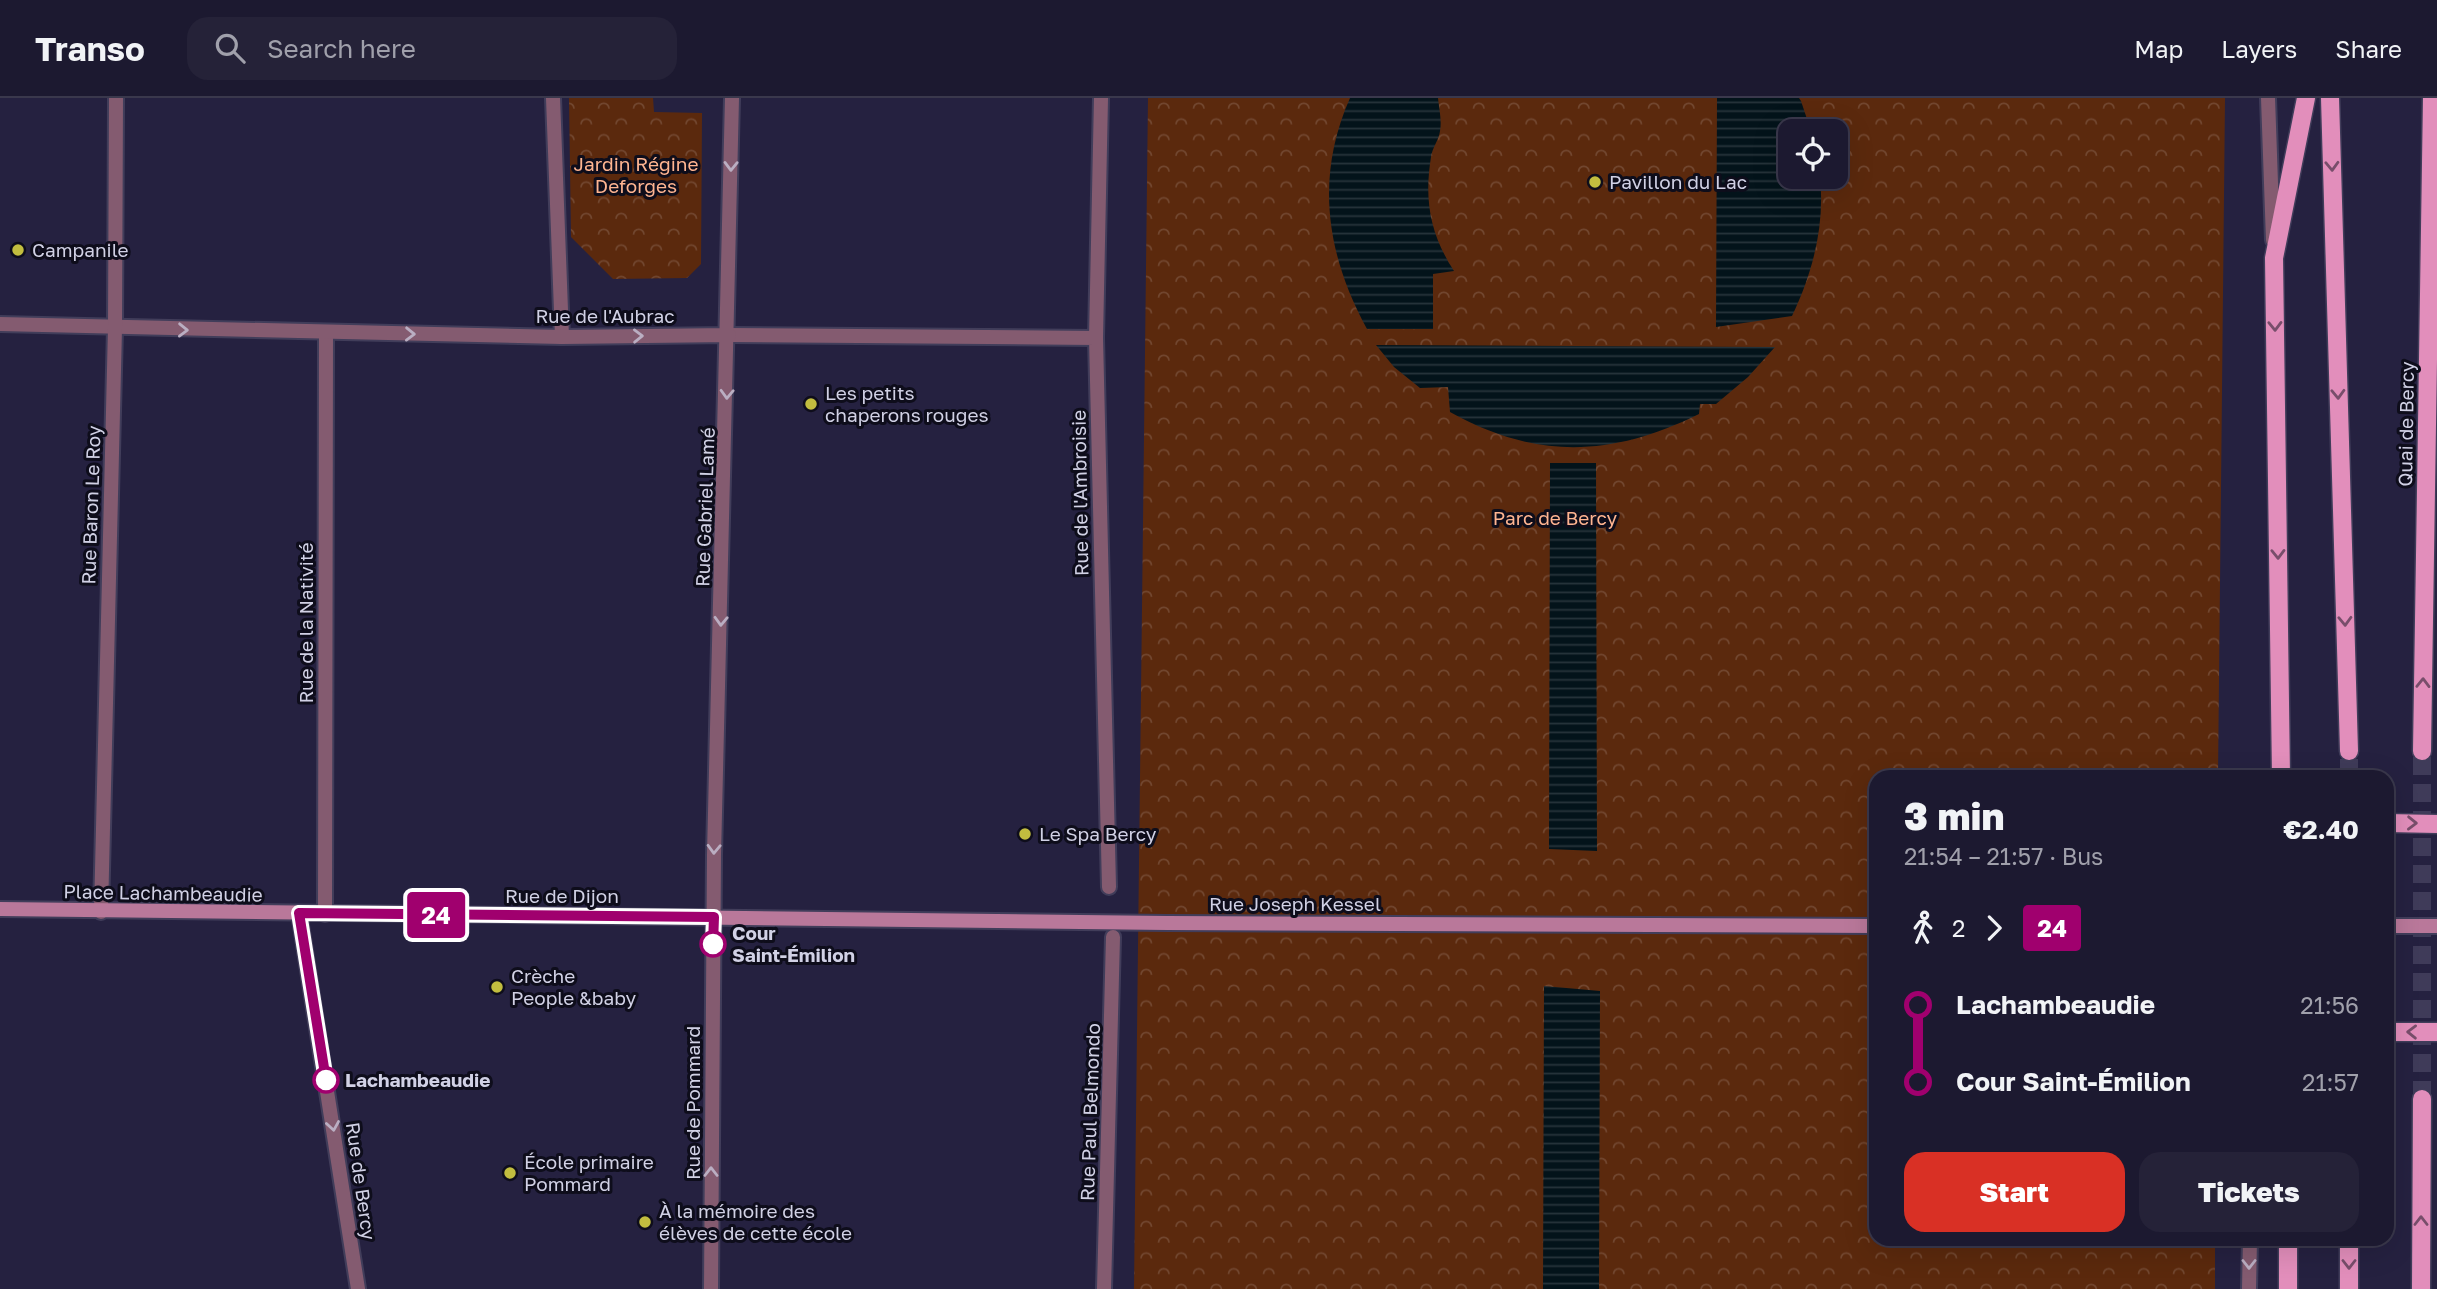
<!DOCTYPE html>
<meta charset="utf-8">
<style>
:root{--surface:#1c1930;--page:#252238;--text:#f1f3f6;--muted:#a0a0ab;--line:#3a384c;--accent:#d93025}
body{margin:0;font-family:"Golos Text",sans-serif;background:var(--page);color:var(--text);height:100vh;display:flex;flex-direction:column;font-size:26px;white-space:nowrap}
*{box-sizing:border-box;margin:0}
p{font-size:23px;color:var(--muted)}
.icon{flex:none;width:38px;height:38px;fill:none;stroke:currentColor;stroke-width:2;stroke-linecap:round;stroke-linejoin:round}
.map{position:relative;flex:1;overflow:hidden}
.panel{position:absolute;left:1869px;top:672px;width:525px;height:476px;display:flex;flex-direction:column;background:var(--surface);border-radius:21px;box-shadow:0 7px 28px #0002,0 0 0 2px var(--line)}
.panel>*{flex:none}
.badge{padding:0 14px;border-radius:5px;font-size:24px;line-height:46px}
.fabs{position:absolute;left:1778px;top:21px;display:grid;gap:14px}
.fabs a{display:grid;place-items:center;width:70px;height:70px;border-radius:14px;background:var(--surface);box-shadow:0 7px 28px #0002,0 0 0 2px var(--line);font-size:35px}
.map>.badge{position:absolute;translate:-50% -50%;box-shadow:0 0 0 4px #fff}
.legs{display:flex;align-items:center;gap:10px;height:77px;padding:0 35px;font-size:23px}
.legs p{margin-inline-start:auto}
.headline{display:flex;align-items:center;justify-content:space-between;height:119px;padding:0 35px}
h1{font-size:38px;font-weight:800;line-height:52px}
.action{display:flex;gap:14px;margin-top:auto;padding:14px 35px}
.action a{flex:1;height:80px;border-radius:21px;background:var(--accent);color:#fff;font-size:28px;font-weight:800;line-height:80px;text-align:center}
.action a+a{background:var(--page);color:var(--text)}
ul{padding:0 35px;list-style:none}
li{display:flex;align-items:center;gap:24px;height:77px;font-size:26px}
li i{display:grid;place-items:center;width:10px;height:100%;margin:0 9px;background:currentColor}
li i::after{content:'';width:18px;height:18px;margin:-9px;border:5px solid;border-radius:50%;background:var(--surface)}
li p{margin-inline-start:auto}
li:first-child i{background:linear-gradient(#0000 50%,currentColor 0)}
li:last-child i{background:linear-gradient(currentColor 50%,#0000 0)}
header{display:flex;align-items:center;gap:42px;box-sizing:border-box;height:98px;padding:0 35px;background:var(--surface);border-bottom:2px solid var(--line)}
header strong{font-size:33px}
nav{display:flex;gap:38px;margin-inline-start:auto;font-size:24px}
.search{width:490px;height:63px;background:var(--page);display:flex;align-items:center;gap:18px;box-sizing:border-box;padding:0 24px;border-radius:21px;color:var(--muted);font-size:26px}
.map>svg:first-child{display:block}
.park{fill:url(#park-crowns);fill-rule:evenodd}
.water{fill:url(#water-rules)}
.lines{fill:none;stroke-linecap:round;stroke-linejoin:round}
.primary-tunnel{stroke:#3f3b59;stroke-width:18;stroke-dasharray:18 9;stroke-linecap:butt}
.service-casing{stroke:#413d5a;stroke-width:18}
.pedestrian-casing{stroke:#413d5a;stroke-width:18}
.minor-casing{stroke:#413d5a;stroke-width:18}
.tertiary-casing{stroke:#413d5a;stroke-width:18}
.secondary-casing{stroke:#413d5a;stroke-width:18}
.primary-casing{stroke:#413d5a;stroke-width:21}
.service{stroke:#845b70;stroke-width:14}
.pedestrian{stroke:#845b70;stroke-width:14}
.minor{stroke:#845b70;stroke-width:14}
.tertiary{stroke:#845b70;stroke-width:14}
.secondary{stroke:#b9789a;stroke-width:14}
.primary{stroke:#e28ebb;stroke-width:18}
.oneway{stroke:#baaec2}
.oneway2{stroke:#784e6b}
.line-1-casing{stroke:#fff;stroke-width:16}
.line-1{stroke:#a0006e;stroke-width:10}
.poi-dot{fill:#c2bd3f;stroke:#0e0d1b;stroke-width:2.5}
.stop-1-dot{fill:#fff;stroke:#a0006e;stroke-width:3.5}
.labels{text-anchor:middle;stroke-width:6;stroke-linejoin:round;paint-order:stroke}
.park-label{font-size:19px;fill:#ffb591;stroke:#0e0d1b}
.poi-label{font-size:19px;fill:#d1d1e5;stroke:#0e0d1b;text-anchor:start}
.street-label{font-size:19px;fill:#d1d1e5;stroke:#0e0d1b}
.stop-label{font-size:19px;font-weight:bold;fill:#d1d1e5;stroke:#0e0d1b;text-anchor:start}
</style>
<header>
<strong>Transo</strong>
<div class="search"><svg class="icon" aria-label="search" viewBox="0 0 24 24"><circle cx="10" cy="10" r="6"/><path d="M15 15l6 6"/></svg>Search here</div>
<nav><a>Map</a><a>Layers</a><a>Share</a></nav>
</header>
<div class="map">
<svg width="2437" height="1191" viewBox="0 0 2437 1191">
<defs>
<pattern id="park-crowns" width="20" height="18" patternUnits="userSpaceOnUse" patternTransform="scale(1.75)"><rect width="20" height="18" fill="#5b290d"/><path d="M2 6a3 3 0 1 1 6 0M12 15a3 3 0 1 1 6 0" fill="none" stroke="#724730"/></pattern>
<pattern id="water-rules" width="6" height="5" patternUnits="userSpaceOnUse" patternTransform="scale(1.75)"><rect width="6" height="5" fill="#03131a"/><path d="M0 2.5h6" fill="none" stroke="#27343b"/></pattern>
</defs>
<rect width="100%" height="100%" fill="#252140"/>
<path class="park" d="M 569,0 L 653,0 L 654,14 L 702,15 L 701,166 L 687,180 L 613,181 L 571,139 Z
M 1148,0 L 2225,0 L 2218,679 L 1876,679 L 1876,1141 L 2215,1141 L 2215,1191 L 1134,1191 ZM 1790,33 L 1836,33 L 1836,79 L 1790,79 Z"/>
<path class="water" d="M 1350,0 L 1438,0 C 1439,10 1442,23 1440,33 C 1439,42 1432,50 1431,59 C 1424,102 1430,136 1454,173 L 1433,176 L 1433,231 L 1367,231 C 1326,156 1315,79 1350,0 Z
M 1717,0 L 1799,0 L 1801,3 L 1811,33 L 1790,33 L 1790,79 L 1820,79 C 1825,127 1813,174 1792,218 L 1716,229 Z
M 1376,247 L 1775,249 L 1748,279 L 1716,306 L 1700,306 L 1699,316 C 1612,359 1536,362 1450,314 L 1448,289 L 1420,290 L 1394,269 Z
M 1550,365 L 1596,365 L 1597,753 L 1549,751 Z
M 1544,888 L 1600,893 L 1599,1191 L 1543,1191 Z"/>
<g class="lines">
<path class="primary-tunnel" d="M 2349,679 L 2349,653
M 2422,1001 L 2422,653"/>
<defs>
<path id="service" d="M 2249,1191 L 2250,1141"/>
<path id="pedestrian" d="M 553,0 L 562,239
M 1101,0 L 1096,240 L 1109,789
M 729,237 L 1096,240
M 325,816 L 326,235
M 1104,1191 L 1113,839"/>
<path id="minor" d="M 2268,0 L 2273,142
M 0,226 L 562,239 L 729,237
M 299,815 L 358,1191
M 711,1191 L 714,757 L 732,0"/>
<path id="tertiary" d="M 101,814 L 115,230 L 116,0"/>
<path id="secondary" d="M 0,811 L 1167,825 L 1876,828
M 2387,828 L 2437,828"/>
<path id="primary" d="M 2330,0 L 2349,653
M 2422,653 L 2432,0
M 2281,679 L 2274,160 L 2306,0
M 2387,725 L 2437,726
M 2387,934 L 2437,934
M 2288,1141 L 2288,1191
M 2349,1141 L 2349,1191
M 2421,1191 L 2422,1001"/>
</defs>
<use href="#service" class="service-casing"/>
<use href="#pedestrian" class="pedestrian-casing"/>
<use href="#minor" class="minor-casing"/>
<use href="#tertiary" class="tertiary-casing"/>
<use href="#secondary" class="secondary-casing"/>
<use href="#primary" class="primary-casing"/>
<use href="#service" class="service"/>
<use href="#pedestrian" class="pedestrian"/>
<use href="#minor" class="minor"/>
<use href="#tertiary" class="tertiary"/>
<use href="#secondary" class="secondary"/>
<use href="#primary" class="primary"/>
</g>
<defs><path id="oneway-chevron" d="M-2-3.5L2.5 0L-2 3.5" fill="none" stroke-width="1.6" stroke-linecap="round" stroke-linejoin="round" transform="scale(1.75)"/></defs>
<g class="oneway">
<use href="#oneway-chevron" transform="translate(731 68) rotate(91)"/>
<use href="#oneway-chevron" transform="translate(183 232) rotate(1)"/>
<use href="#oneway-chevron" transform="translate(410 236) rotate(1)"/>
<use href="#oneway-chevron" transform="translate(638 238) rotate(-1)"/>
<use href="#oneway-chevron" transform="translate(727 296) rotate(92)"/>
<use href="#oneway-chevron" transform="translate(721 523) rotate(92)"/>
<use href="#oneway-chevron" transform="translate(714 751) rotate(92)"/>
<use href="#oneway-chevron" transform="translate(333 1028) rotate(81)"/>
<use href="#oneway-chevron" transform="translate(711 1074) rotate(-90)"/>
<use href="#oneway-chevron" transform="translate(2249 1166) rotate(90)"/>
</g>
<g class="oneway2">
<use href="#oneway-chevron" transform="translate(2332 68) rotate(88)"/>
<use href="#oneway-chevron" transform="translate(2275 228) rotate(89)"/>
<use href="#oneway-chevron" transform="translate(2338 296) rotate(88)"/>
<use href="#oneway-chevron" transform="translate(2278 456) rotate(89)"/>
<use href="#oneway-chevron" transform="translate(2345 523) rotate(88)"/>
<use href="#oneway-chevron" transform="translate(2423 585) rotate(-89)"/>
<use href="#oneway-chevron" transform="translate(2412 725) rotate(1)"/>
<use href="#oneway-chevron" transform="translate(2412 934) rotate(-179)"/>
<use href="#oneway-chevron" transform="translate(2421 1123) rotate(-90)"/>
<use href="#oneway-chevron" transform="translate(2349 1166) rotate(90)"/>
</g>
<g class="lines">
<defs>
<path id="line-1" d="M 326,982 L 299,815 L 714,819 L 713,846"/>
</defs>
<use href="#line-1" class="line-1-casing"/>
<use href="#line-1" class="line-1"/>
</g>
<g class="poi-dot">
<circle cx="1595" cy="84" r="7"/>
<circle cx="18" cy="152" r="7"/>
<circle cx="811" cy="306" r="7"/>
<circle cx="1025" cy="736" r="7"/>
<circle cx="497" cy="889" r="7"/>
<circle cx="510" cy="1075" r="7"/>
<circle cx="645" cy="1124" r="7"/>
</g>
<g class="stop-1-dot">
<circle cx="713" cy="846" r="12"/>
<circle cx="326" cy="982" r="12"/>
</g>
<g class="labels">
<g class="park-label">
<text x="636" y="73">Jardin Régine<tspan x="636" dy="22">Deforges</tspan></text>
<text x="1555" y="427">Parc de Bercy</text>
</g>
<g class="poi-label">
<text x="1609" y="91">Pavillon du Lac</text>
<text x="32" y="159">Campanile</text>
<text x="825" y="302">Les petits<tspan x="825" dy="22">chaperons rouges</tspan></text>
<text x="1039" y="743">Le Spa Bercy</text>
<text x="511" y="885">Crèche<tspan x="511" dy="22">People &amp;baby</tspan></text>
<text x="524" y="1071">École primaire<tspan x="524" dy="22">Pommard</tspan></text>
<text x="659" y="1120">À la mémoire des<tspan x="659" dy="22">élèves de cette école</tspan></text>
</g>
<g class="street-label">
<text x="605" y="225">Rue de l'Aubrac</text>
<text transform="translate(2406 326) rotate(-89)" y="7">Quai de Bercy</text>
<text transform="translate(1080 395) rotate(-91)" y="7">Rue de l'Ambroisie</text>
<text transform="translate(91 407) rotate(-88)" y="7">Rue Baron Le Roy</text>
<text transform="translate(705 409) rotate(-88)" y="7">Rue Gabriel Lamé</text>
<text transform="translate(306 525) rotate(-90)" y="7">Rue de la Nativité</text>
<text transform="translate(163 795) rotate(1)" y="7">Place Lachambeaudie</text>
<text x="562" y="805">Rue de Dijon</text>
<text x="1295" y="813">Rue Joseph Kessel</text>
<text transform="translate(693 1005) rotate(-90)" y="7">Rue de Pommard</text>
<text transform="translate(1090 1014) rotate(-88)" y="7">Rue Paul Belmondo</text>
<text transform="translate(361 1083) rotate(82)" y="7">Rue de Bercy</text>
</g>
<g class="stop-label">
<text x="732" y="842">Cour<tspan x="732" dy="22">Saint-Émilion</tspan></text>
<text x="345" y="989">Lachambeaudie</text>
</g>
</g>
</svg>
<div class="fabs">
<a><svg class="icon" aria-label="locate" viewBox="0 0 24 24"><circle cx="12" cy="12" r="6"/><path d="M12 2v4M12 18v4M2 12h4M18 12h4"/></svg></a>
</div>
<b class="badge" style="left:436px;top:817px;background:#a0006e;color:#fff">24</b>
<section class="panel">
<div class="headline"><div><h1>3 min</h1><p>21:54 – 21:57 · Bus</p></div><b>€2.40</b></div>
<div class="legs"><svg class="icon" aria-label="walk" viewBox="0 0 24 24"><circle cx="13" cy="4" r="2"/><path d="M13 8l-2 6 4 7M11 14l-3 7M7 12l3-4h3l4 4"/></svg>2<svg class="icon" aria-label="forward" viewBox="0 0 24 24"><path d="M9 5l7 7-7 7"/></svg><b class="badge" style="background:#a0006e;color:#fff">24</b></div>
<ul>
<li><i style="color:#a0006e"></i><b>Lachambeaudie</b><p>21:56</p></li>
<li><i style="color:#a0006e"></i><b>Cour Saint-Émilion</b><p>21:57</p></li>
</ul>
<div class="action"><a>Start</a><a>Tickets</a></div>
</section>
</div>
